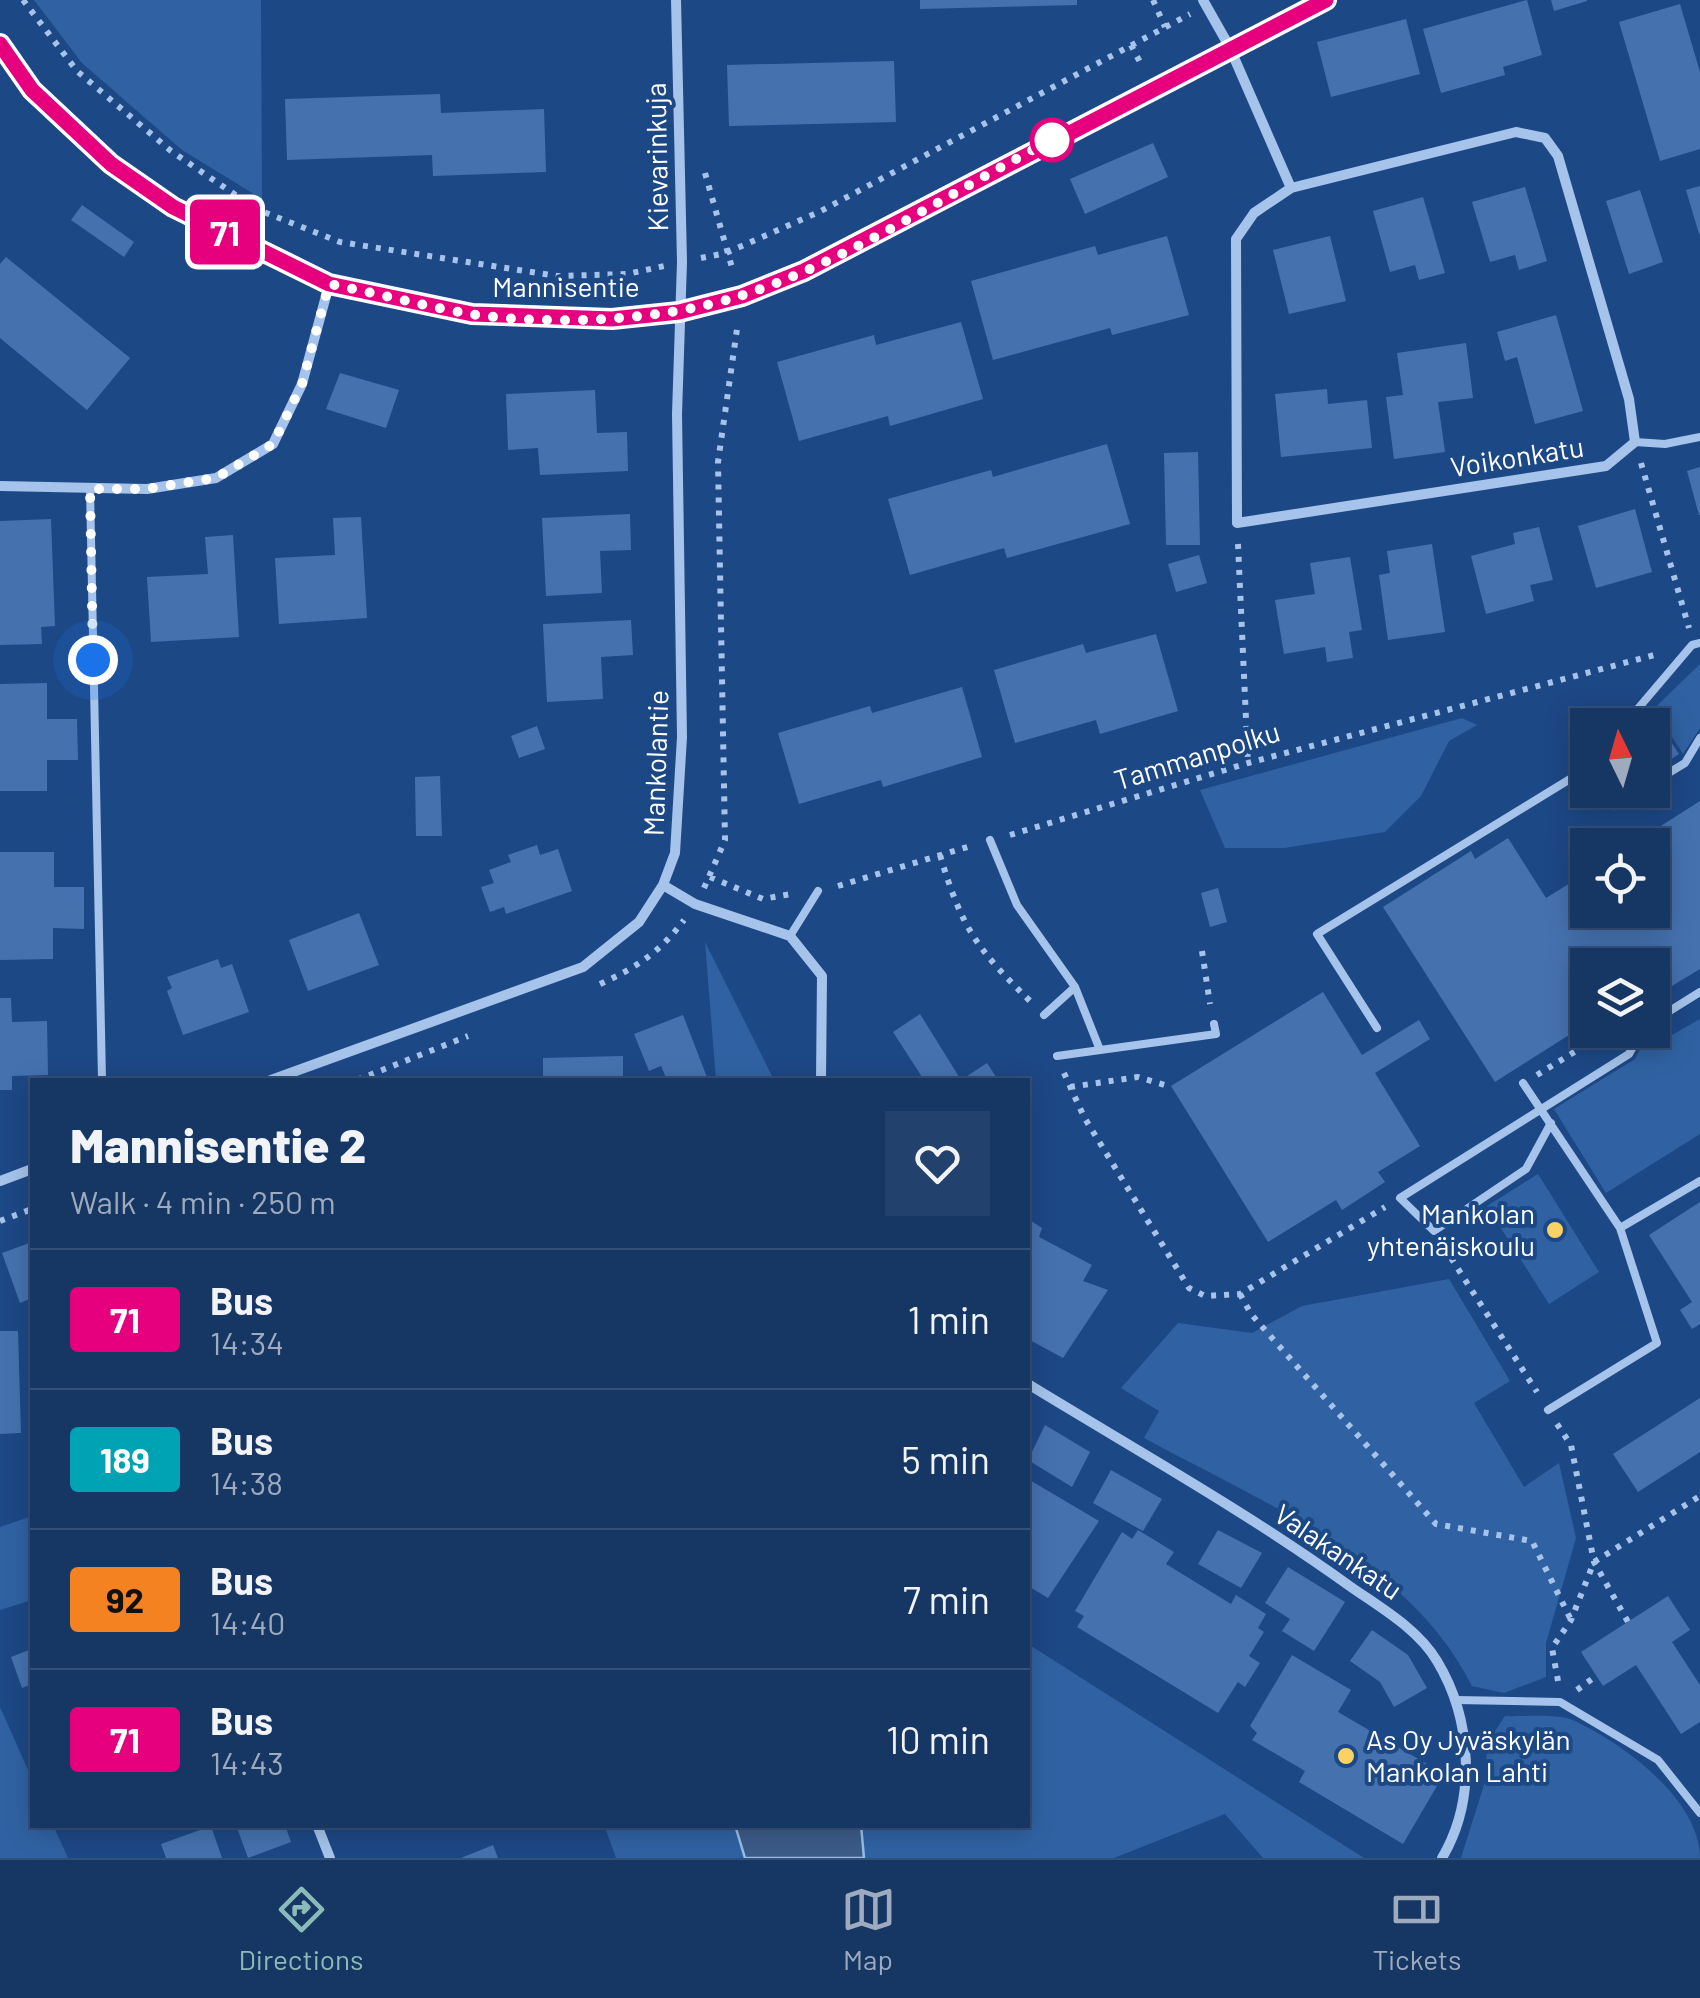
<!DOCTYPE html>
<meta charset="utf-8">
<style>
:root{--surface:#163664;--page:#23416d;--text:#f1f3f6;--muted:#9eabbf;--line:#355078;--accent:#8bbbb9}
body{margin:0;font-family:Barlow,sans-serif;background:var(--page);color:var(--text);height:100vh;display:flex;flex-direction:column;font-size:38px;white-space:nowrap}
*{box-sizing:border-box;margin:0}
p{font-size:32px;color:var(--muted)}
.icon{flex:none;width:55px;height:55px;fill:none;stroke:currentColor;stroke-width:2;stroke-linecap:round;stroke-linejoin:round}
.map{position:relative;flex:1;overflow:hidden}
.sheet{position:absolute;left:30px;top:1078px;width:1000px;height:750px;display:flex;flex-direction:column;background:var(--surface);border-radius:0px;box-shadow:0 5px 25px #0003,0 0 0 2px var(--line)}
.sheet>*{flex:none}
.badge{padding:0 20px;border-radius:8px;font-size:35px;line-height:65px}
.needle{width:65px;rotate:355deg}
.tools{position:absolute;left:1570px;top:708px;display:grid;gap:20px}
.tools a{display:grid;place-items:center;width:100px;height:100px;border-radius:0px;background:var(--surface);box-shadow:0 5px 25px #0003,0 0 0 2px var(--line);font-size:50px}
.you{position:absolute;width:50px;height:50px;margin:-25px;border:8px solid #fff;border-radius:50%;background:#1a73e8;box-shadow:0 0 0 15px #1a73e833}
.map>.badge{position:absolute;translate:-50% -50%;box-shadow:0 0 0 5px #fff}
.round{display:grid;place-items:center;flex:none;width:105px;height:105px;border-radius:0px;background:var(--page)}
.overview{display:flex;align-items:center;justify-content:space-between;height:170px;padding:0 40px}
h1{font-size:48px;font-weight:800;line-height:75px}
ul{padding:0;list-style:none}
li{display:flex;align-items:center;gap:30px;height:140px;padding:0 40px;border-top:2px solid var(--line)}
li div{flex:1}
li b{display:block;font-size:38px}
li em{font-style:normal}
li .badge{min-width:110px;font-weight:700;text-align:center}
.menu{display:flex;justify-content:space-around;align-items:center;height:140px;border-top:2px solid var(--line);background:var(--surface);font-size:28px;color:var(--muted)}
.menu a{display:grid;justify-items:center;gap:5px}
.menu .active{color:var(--accent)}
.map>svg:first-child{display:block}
.green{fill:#3062a3}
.water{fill:#3c5c89;stroke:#98bdec;stroke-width:2.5}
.building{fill:#4572af}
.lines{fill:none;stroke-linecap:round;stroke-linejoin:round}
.path{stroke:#a5c3eb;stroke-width:6;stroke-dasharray:5 8;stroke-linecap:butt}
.lane{stroke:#a5c3eb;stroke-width:8}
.street{stroke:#a5c3eb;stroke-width:10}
.secondary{stroke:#d1e1f8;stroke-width:20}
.line-casing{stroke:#fff;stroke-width:22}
.line{stroke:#e6007e;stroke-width:15}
.walk{stroke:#fff;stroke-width:10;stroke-dasharray:0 18}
.stop-dot{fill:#fff;stroke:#e6007e;stroke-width:5}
.poi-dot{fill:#fad263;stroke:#1d4886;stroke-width:4}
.labels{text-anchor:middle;stroke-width:8;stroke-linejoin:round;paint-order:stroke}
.street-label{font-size:28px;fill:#fff;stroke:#1d4886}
.poi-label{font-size:28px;fill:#fff;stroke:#1d4886;text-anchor:end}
</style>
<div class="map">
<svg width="1700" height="1858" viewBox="0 0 1700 1858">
<rect width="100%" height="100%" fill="#1d4886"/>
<path class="green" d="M 34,0 L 261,0 L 262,199 L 182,150 L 82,63 Z
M 1700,664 L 1700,728 L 1683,754 L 1672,737 L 1653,750 L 1652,725 L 1637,725 Z
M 1462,718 L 1477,725 L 1449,741 L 1421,796 L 1385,832 L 1284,848 L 1225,848 L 1200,790 Z
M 705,942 L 774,1080 L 716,1080 Z
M 1700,1019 L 1700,1134 L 1606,1193 L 1554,1109 L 1635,1059 L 1646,1038 L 1656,1044 Z
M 1538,1174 L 1599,1272 L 1549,1304 L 1487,1206 Z
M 1449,1279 L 1510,1381 L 1474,1403 L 1524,1487 L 1559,1463 L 1576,1538 L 1546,1643 L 1546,1677 L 1504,1693 L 1472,1686 C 1409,1560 1261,1502 1144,1438 L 1159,1411 L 1121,1388 L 1178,1323 L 1252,1333 L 1302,1306 Z
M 32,1516 L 32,1600 L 0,1610 L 0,1527 Z
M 1028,1644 L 1364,1858 L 1263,1858 L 1225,1814 L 1114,1858 L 864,1858 L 861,1825 L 1028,1825 Z
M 0,1707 L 32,1779 L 32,1825 L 53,1825 L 68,1858 L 0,1858 Z
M 1505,1716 C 1525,1717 1557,1713 1575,1721 C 1624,1744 1700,1800 1700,1858 L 1461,1858 L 1484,1785 L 1488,1742 Z
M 604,1825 L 735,1825 L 745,1858 L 616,1858 Z"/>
<path class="water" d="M 735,1825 L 861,1825 L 864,1858 L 745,1858 Z"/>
<path class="building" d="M 920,0 L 1077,0 L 1077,5 L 920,9 Z
M 1527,0 L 1542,55 L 1503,67 L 1505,75 L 1441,93 L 1423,29 Z
M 1551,0 L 1587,0 L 1587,1 L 1554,11 Z
M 1680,4 L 1700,72 L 1700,149 L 1660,161 L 1619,22 Z
M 1406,19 L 1420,74 L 1331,97 L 1317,42 Z
M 894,61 L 896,122 L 729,126 L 727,65 Z
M 440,94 L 441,113 L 544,109 L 546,172 L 433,176 L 432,155 L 287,160 L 285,99 Z
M 1153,143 L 1168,177 L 1085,214 L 1070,179 Z
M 1700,186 L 1700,234 L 1699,234 L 1686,190 Z
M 1525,187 L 1547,261 L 1519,270 L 1515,255 L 1490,262 L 1472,202 Z
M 1640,190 L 1663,262 L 1629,274 L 1606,201 Z
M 1423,197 L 1445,273 L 1419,280 L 1415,265 L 1390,272 L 1373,211 Z
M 82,205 L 134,242 L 124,257 L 71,220 Z
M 1167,236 L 1189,315 L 1112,335 L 1110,328 L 993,360 L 971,281 L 1095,246 L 1098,255 Z
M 1330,236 L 1346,301 L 1289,314 L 1273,250 Z
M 6,257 L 130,358 L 87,410 L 0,338 L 0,264 Z
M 1556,315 L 1583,411 L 1535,424 L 1517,357 L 1505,361 L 1497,332 Z
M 961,322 L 983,399 L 890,426 L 888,416 L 799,441 L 777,362 L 874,335 L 876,345 Z
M 1466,343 L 1473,398 L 1438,402 L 1445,452 L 1394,459 L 1386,397 L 1403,395 L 1397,353 Z
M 340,373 L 399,390 L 386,428 L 326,409 Z
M 1327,389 L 1328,404 L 1367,400 L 1372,448 L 1281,457 L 1275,394 Z
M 595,390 L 597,433 L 627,432 L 628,471 L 540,475 L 538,448 L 508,450 L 506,394 Z
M 1107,444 L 1130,524 L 1007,558 L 1004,548 L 910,575 L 888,499 L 991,470 L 993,477 Z
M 1198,452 L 1200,545 L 1166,545 L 1164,453 Z
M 1700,467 L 1700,515 L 1699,515 L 1687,471 Z
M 1635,509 L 1652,572 L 1596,588 L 1578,526 Z
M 630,514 L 631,550 L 600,551 L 602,593 L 546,596 L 542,518 Z
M 361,517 L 367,618 L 279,624 L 275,558 L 335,555 L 333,518 Z
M 51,519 L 55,626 L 41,627 L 42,644 L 0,645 L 0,521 Z
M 1539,527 L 1553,580 L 1530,585 L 1534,601 L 1486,614 L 1471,556 L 1515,544 L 1513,533 Z
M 233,535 L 239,637 L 151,642 L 147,577 L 208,574 L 205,537 Z
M 1432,544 L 1445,632 L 1388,640 L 1379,575 L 1390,573 L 1387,551 Z
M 1199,555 L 1207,583 L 1176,592 L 1168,564 Z
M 1350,557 L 1362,630 L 1349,632 L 1353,658 L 1327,662 L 1325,647 L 1284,654 L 1275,600 L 1315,594 L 1310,563 Z
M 631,620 L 633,655 L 601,657 L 603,699 L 547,702 L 543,624 Z
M 1156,634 L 1178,711 L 1100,734 L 1096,720 L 1015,743 L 994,670 L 1083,644 L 1086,653 Z
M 47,683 L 47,719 L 77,719 L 78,760 L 47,760 L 47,791 L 0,791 L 0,684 Z
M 962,687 L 982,757 L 883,787 L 881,780 L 799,804 L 778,733 L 870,706 L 872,713 Z
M 537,726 L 545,749 L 519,758 L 511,736 Z
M 1669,739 L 1679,754 L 1652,772 L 1652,750 Z
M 440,776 L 442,836 L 416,836 L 415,777 Z
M 1700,801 L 1700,969 L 1652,998 L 1652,965 L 1588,965 L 1588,1023 L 1495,1082 L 1383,907 L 1471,851 L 1475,859 L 1508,838 L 1546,898 L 1588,872 L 1588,910 L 1652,910 L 1652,845 L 1631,845 Z
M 537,845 L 540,855 L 558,849 L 572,891 L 506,914 L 504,907 L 490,912 L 481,887 L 494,883 L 489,870 L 511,862 L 508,855 Z
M 0,852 L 54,852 L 54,887 L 84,887 L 84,929 L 53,928 L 53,959 L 0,960 Z
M 1218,888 L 1227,922 L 1210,927 L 1201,893 Z
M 359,913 L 379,965 L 308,991 L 289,940 Z
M 218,959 L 221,968 L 232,964 L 249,1012 L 183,1035 L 167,991 L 172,988 L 167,977 Z
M 1323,992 L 1362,1055 L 1419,1020 L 1430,1039 L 1375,1073 L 1420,1146 L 1378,1172 L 1385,1182 L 1342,1210 L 1336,1200 L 1268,1242 L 1171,1086 Z
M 0,998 L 11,998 L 12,1022 L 47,1021 L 48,1075 L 12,1076 L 12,1090 L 0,1090 Z
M 920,1014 L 961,1080 L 987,1063 L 998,1080 L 924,1080 L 893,1032 Z
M 683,1015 L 708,1080 L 667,1080 L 661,1066 L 649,1071 L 634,1034 Z
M 623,1056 L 623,1080 L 543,1080 L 543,1058 Z
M 1700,1202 L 1700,1324 L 1692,1329 L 1680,1310 L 1692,1302 L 1649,1235 Z
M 1028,1219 L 1042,1228 L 1039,1237 L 1092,1265 L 1083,1281 L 1108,1290 L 1063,1358 L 1028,1339 Z
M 32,1242 L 32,1298 L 20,1303 L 2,1253 Z
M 0,1331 L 18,1331 L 21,1433 L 0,1434 Z
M 1700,1398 L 1700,1452 L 1638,1492 L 1613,1454 Z
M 1045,1425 L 1090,1452 L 1072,1487 L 1028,1460 Z
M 1111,1470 L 1162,1499 L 1143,1531 L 1093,1503 Z
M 1028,1479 L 1099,1521 L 1048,1598 L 1028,1586 Z
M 1138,1530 L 1174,1552 L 1166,1564 L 1231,1604 L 1236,1595 L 1266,1614 L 1258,1628 L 1264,1632 L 1249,1656 L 1260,1663 L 1245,1687 L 1238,1682 L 1218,1713 L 1077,1627 L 1084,1616 L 1075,1611 L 1122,1532 L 1132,1539 Z
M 1218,1530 L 1262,1553 L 1241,1588 L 1198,1564 Z
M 1288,1567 L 1345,1602 L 1314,1651 L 1282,1631 L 1290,1619 L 1265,1603 Z
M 1668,1596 L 1690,1630 L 1672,1642 L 1700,1685 L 1700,1722 L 1681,1734 L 1636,1665 L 1603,1686 L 1581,1652 Z
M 1372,1630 L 1408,1655 L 1427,1688 L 1394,1707 L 1380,1682 L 1350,1661 Z
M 32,1649 L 32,1684 L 22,1688 L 11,1657 Z
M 1292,1655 L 1351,1690 L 1338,1712 L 1444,1774 L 1403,1844 L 1299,1782 L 1305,1771 L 1252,1740 L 1257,1733 L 1250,1726 Z
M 236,1825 L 285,1825 L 291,1842 L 248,1858 Z
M 211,1826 L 222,1858 L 166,1858 L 161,1844 Z
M 493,1845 L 498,1858 L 461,1858 Z"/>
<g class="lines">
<path class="path" d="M 23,0 L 77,71 L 171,151 L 256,209 L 340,242 L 557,276 L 627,274 L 664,266
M 1153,0 L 1165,27
M 1131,45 L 1142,66
M 705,173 L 733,271
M 701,258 L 726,253 L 819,212 L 1190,14
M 1641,463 L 1689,628
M 1238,544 L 1248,763
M 1010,835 L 1248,763 L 1658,654
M 940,855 C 962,929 977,949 1032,1003
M 710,877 L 763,899 L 791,894
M 838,886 L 974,845
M 704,888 L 725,840 L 718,462 L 738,322
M 1202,951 L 1210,1004
M 600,984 C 636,968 660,952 684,920
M 1064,1073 L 1084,1117 L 1189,1288 L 1205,1296 L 1240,1294 L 1385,1207
M 1537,1075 L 1610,1030
M 357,1080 L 468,1036
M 1070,1087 L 1138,1077 L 1168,1086
M 0,1221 L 32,1209
M 1444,1247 L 1537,1392
M 1240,1294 L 1251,1314 L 1436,1524 L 1532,1541 L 1571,1620
M 1557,1424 L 1571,1445 L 1594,1562 L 1628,1622
M 1558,1681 L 1552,1648 L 1571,1620 L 1594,1562 L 1700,1496
M 1577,1690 L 1596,1676"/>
<path class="lane" d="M 1635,442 L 1665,444 L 1700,437
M 90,489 L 102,1080
M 1624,725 L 1692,645 L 1700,643
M 1652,783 L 1685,763 L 1700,738
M 1604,790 L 1614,806 L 1641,790
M 990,840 L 1017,905 L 1075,987
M 790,936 L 818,891
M 1044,1015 L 1075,987 L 1100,1050
M 1652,1022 L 1700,992
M 1377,1028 L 1317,934 L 1588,768
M 1057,1056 L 1216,1034 L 1214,1024
M 1523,1083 L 1620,1228 L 1700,1181
M 1551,1123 L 1526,1169 L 1434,1231 L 1400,1198 L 1629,1054 L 1642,1030
M 1548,1410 L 1657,1343 L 1620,1228
M 1456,1700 L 1560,1702 L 1658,1760 L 1700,1813"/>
<path class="street" d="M 1203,0 L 1229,46 L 1291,188 L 1254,213 L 1236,239 L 1237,523 L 1606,466 L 1635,442 L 1629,399 L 1558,156 L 1545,138 L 1516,132 L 1291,188
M 0,486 L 147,489 L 216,478 L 273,444 L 302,384 L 329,285
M 663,885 L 695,904 L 790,936 L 822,976 L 821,1080
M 271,1080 L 583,967 L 639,922 L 663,885 L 675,853 L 682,737 L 677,414 L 682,262 L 676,0
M 0,1181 L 32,1169
M 1028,1384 C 1136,1450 1247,1512 1351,1587 C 1381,1608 1418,1629 1437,1661 C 1472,1719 1477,1799 1442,1858
M 317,1825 L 330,1858"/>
<path class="secondary" d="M 0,44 L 32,91 L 111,164 L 173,207 L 329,284 L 473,314 L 612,319 L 679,312 L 741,296 L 803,271 L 1326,0"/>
</g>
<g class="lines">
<defs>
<path id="line" d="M 0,44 L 32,90 L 111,164 L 173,207 L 329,284 L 472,314 L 612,319 L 679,312 L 742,296 L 804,271 L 1326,0"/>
</defs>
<use href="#line" class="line-casing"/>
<use href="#line" class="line"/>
<path class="walk" d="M 93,660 L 90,489 L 146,489 L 216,478 L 273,444 L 302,384 L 329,284 C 376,293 423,306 470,314 C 551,326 662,321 740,296 C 845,263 954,190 1052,140"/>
</g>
<circle class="stop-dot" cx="1052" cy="140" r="20"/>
<g class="poi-dot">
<circle cx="1555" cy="1230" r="10"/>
<circle cx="1346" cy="1756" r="10"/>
</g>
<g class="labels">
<g class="street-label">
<text transform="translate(657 157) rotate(-91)" y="10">Kievarinkuja</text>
<text x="566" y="297">Mannisentie</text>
<text transform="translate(1517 457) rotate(-9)" y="10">Voikonkatu</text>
<text transform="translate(1197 756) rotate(-17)" y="10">Tammanpolku</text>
<text transform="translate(656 763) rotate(-88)" y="10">Mankolantie</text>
<text transform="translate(1338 1552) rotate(34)" y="10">Valakankatu</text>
</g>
<g class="poi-label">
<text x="1535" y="1224">Mankolan<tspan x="1535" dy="32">yhtenäiskoulu</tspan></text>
<text x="1366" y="1750" text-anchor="start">As Oy Jyväskylän<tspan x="1366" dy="32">Mankolan Lahti</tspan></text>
</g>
</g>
</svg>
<div class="tools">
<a><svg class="needle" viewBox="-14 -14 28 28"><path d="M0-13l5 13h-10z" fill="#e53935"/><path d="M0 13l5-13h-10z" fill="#9eabbf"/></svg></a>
<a><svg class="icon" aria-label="locate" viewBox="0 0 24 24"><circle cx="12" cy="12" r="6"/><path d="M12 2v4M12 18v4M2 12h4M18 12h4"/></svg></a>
<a><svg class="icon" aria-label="layers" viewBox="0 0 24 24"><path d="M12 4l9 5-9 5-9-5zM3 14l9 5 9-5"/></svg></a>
</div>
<div class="you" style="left:93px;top:660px"></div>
<b class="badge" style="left:225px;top:232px;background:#e6007e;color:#fff">71</b>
<section class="sheet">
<div class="overview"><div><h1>Mannisentie 2</h1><p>Walk · 4 min · 250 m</p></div><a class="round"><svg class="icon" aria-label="heart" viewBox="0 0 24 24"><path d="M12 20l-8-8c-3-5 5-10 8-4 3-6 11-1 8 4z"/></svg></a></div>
<ul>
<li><span class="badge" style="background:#e6007e;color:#fff">71</span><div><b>Bus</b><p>14:34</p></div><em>1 min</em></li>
<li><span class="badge" style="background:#00a3b4;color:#fff">189</span><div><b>Bus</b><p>14:38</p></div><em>5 min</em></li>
<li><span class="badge" style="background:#f58220;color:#111">92</span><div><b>Bus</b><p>14:40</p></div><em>7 min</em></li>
<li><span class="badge" style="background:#e6007e;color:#fff">71</span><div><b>Bus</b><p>14:43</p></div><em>10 min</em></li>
</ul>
</section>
</div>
<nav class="menu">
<a class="active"><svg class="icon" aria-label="directions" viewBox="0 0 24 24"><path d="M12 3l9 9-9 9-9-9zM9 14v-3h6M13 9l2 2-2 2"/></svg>Directions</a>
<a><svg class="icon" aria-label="map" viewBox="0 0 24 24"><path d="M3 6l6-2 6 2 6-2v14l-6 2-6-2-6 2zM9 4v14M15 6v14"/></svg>Map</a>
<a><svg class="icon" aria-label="tickets" viewBox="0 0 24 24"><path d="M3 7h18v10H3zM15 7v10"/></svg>Tickets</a>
</nav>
